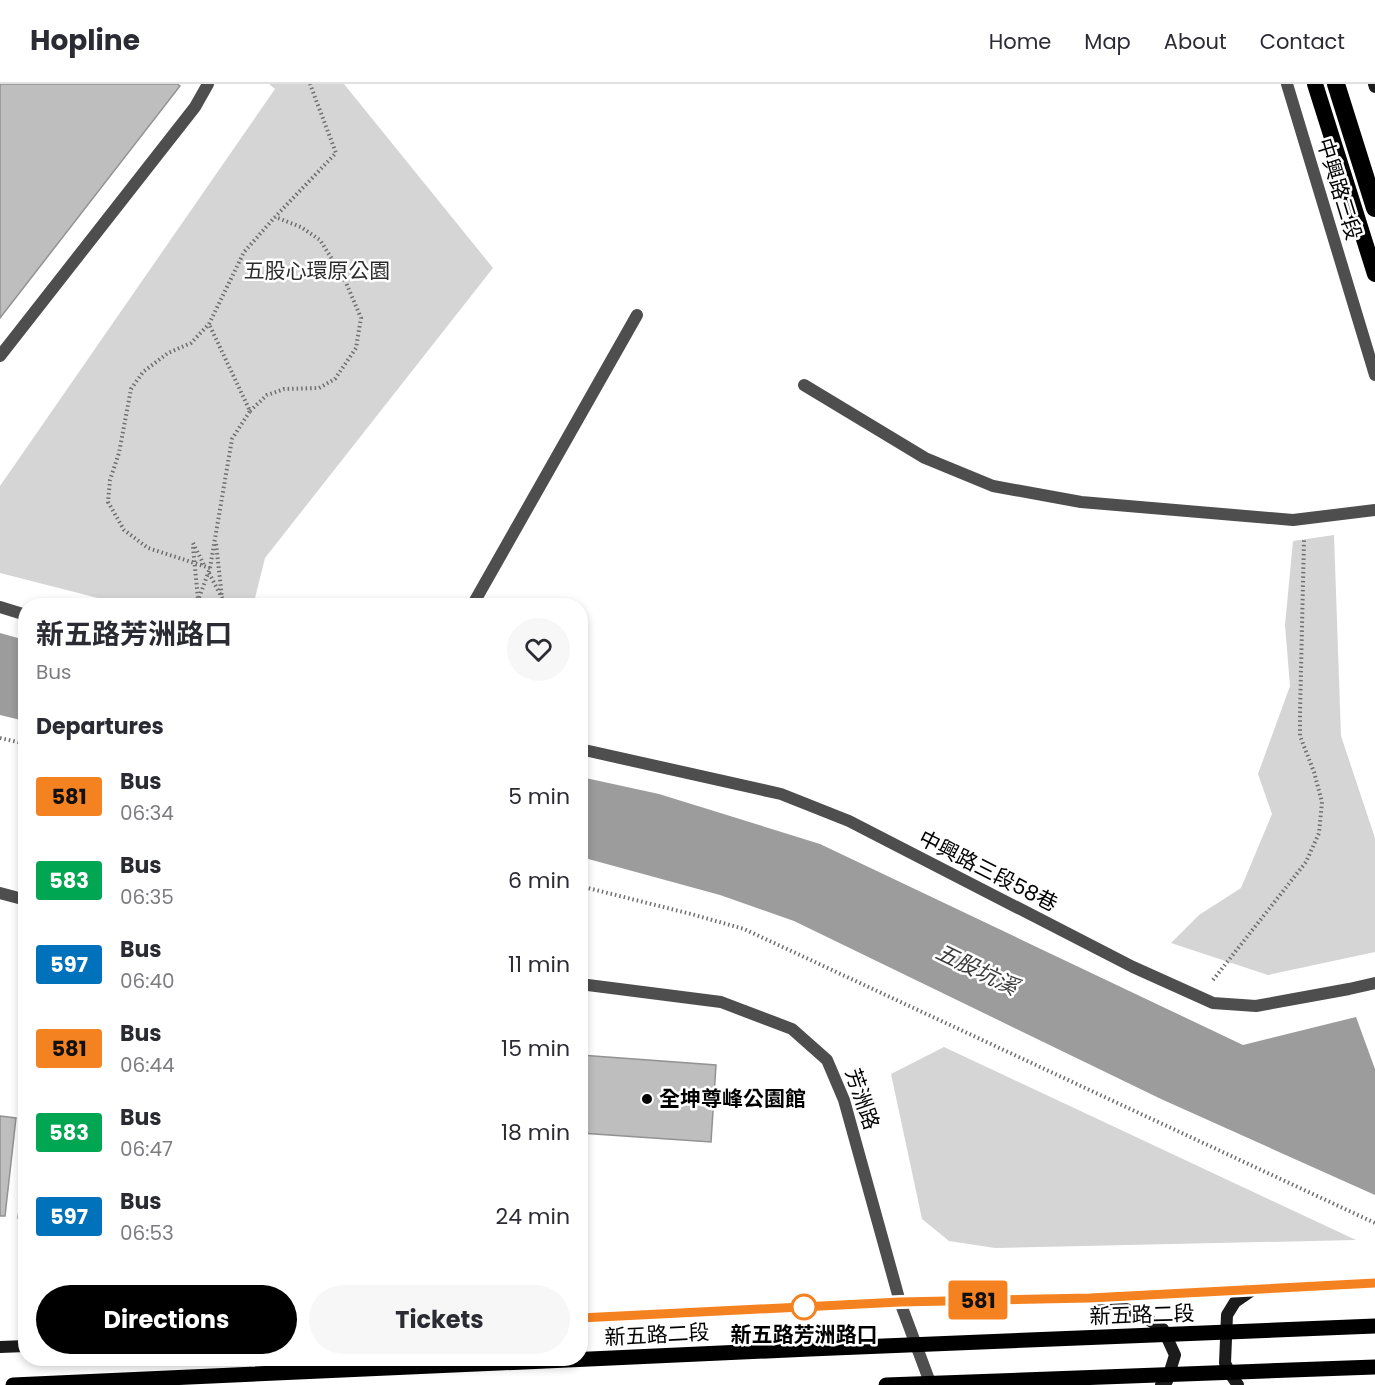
<!DOCTYPE html>
<meta charset="utf-8">
<style>
:root{--surface:#fff;--page:#f7f7f7;--text:#2b2b33;--muted:#7c7c81;--line:#e1e1e2;--accent:#000}
body{margin:0;font-family:Poppins,"Noto Sans TC",sans-serif;background:var(--page);color:var(--text);height:100vh;display:flex;flex-direction:column;font-size:22px;white-space:nowrap}
*{box-sizing:border-box;margin:0}
p{font-size:20px;color:var(--muted)}
.icon{flex:none;width:33px;height:33px;fill:none;stroke:currentColor;stroke-width:2;stroke-linecap:round;stroke-linejoin:round}
.map{position:relative;flex:1;overflow:hidden}
.sheet{position:absolute;left:18px;top:514px;width:570px;height:768px;display:flex;flex-direction:column;background:var(--surface);border-radius:24px;box-shadow:0 3px 9px #0003}
.sheet>*{flex:none}
.badge{padding:0 12px;border-radius:4px;font-size:21px;line-height:39px}
.map>.badge{position:absolute;translate:-50% -50%;box-shadow:0 0 0 3px #fff}
h2{padding:0 18px;font-size:22px;line-height:54px}
.round{display:grid;place-items:center;flex:none;width:63px;height:63px;border-radius:32px;background:var(--page)}
.headline{display:flex;align-items:center;justify-content:space-between;height:102px;padding:0 18px}
h1{font-size:28px;font-weight:700;line-height:45px}
.cta{display:flex;gap:12px;margin-top:auto;padding:12px 18px}
.cta a{flex:1;height:69px;border-radius:36px;background:var(--accent);color:#fff;font-size:24px;font-weight:700;line-height:69px;text-align:center}
.cta a+a{background:var(--page);color:var(--text)}
ul{padding:0;list-style:none}
li{display:flex;align-items:center;gap:18px;height:84px;padding:0 18px}
li div{flex:1}
li b{display:block;font-size:22px}
li em{font-style:normal}
li .badge{min-width:66px;font-weight:700;text-align:center}
header{display:flex;align-items:center;gap:36px;box-sizing:border-box;height:84px;padding:0 30px;background:var(--surface);border-bottom:2px solid var(--line)}
header strong{font-size:28px}
nav{display:flex;gap:33px;margin-inline-start:auto;font-size:21px}
.map>svg:first-child{display:block}
.green{fill:#d5d5d5}
.water{fill:#9c9c9c}
.building{fill:#bebebe;stroke:#929292;stroke-width:1.5}
.lines{fill:none;stroke-linecap:round;stroke-linejoin:round}
.path{stroke:#707070;stroke-width:4;stroke-dasharray:1.5 3;stroke-linecap:butt}
.service{stroke:#4e4e4e;stroke-width:12}
.minor{stroke:#4e4e4e;stroke-width:12}
.tertiary{stroke:#4e4e4e;stroke-width:12}
.secondary{stroke:#1b1b1b;stroke-width:12}
.primary{stroke:#000;stroke-width:15}
.trunk{stroke:#000;stroke-width:16}
.motorway{stroke:#000;stroke-width:18}
.line-casing{stroke:#fff;stroke-width:14}
.line{stroke:#f58220;stroke-width:9}
.poi-dot{fill:#000;stroke:#fff;stroke-width:2}
.stop-dot{fill:#fff;stroke:#f58220;stroke-width:3}
.labels{text-anchor:middle;stroke-width:5;stroke-linejoin:round;paint-order:stroke}
.street-label{font-size:21px;fill:#000;stroke:#fff}
.park-label{font-size:21px;fill:#2c2c2c;stroke:#fff}
.poi-label{font-size:21px;font-weight:bold;fill:#000;stroke:#fff;text-anchor:start}
.stop-label{font-size:21px;font-weight:bold;fill:#000;stroke:#fff}
.water-label{font-size:22px;font-style:italic;fill:#3d3d3d;stroke:#fff}
</style>
<header>
<strong>Hopline</strong>
<nav><a>Home</a><a>Map</a><a>About</a><a>Contact</a></nav>
</header>
<div class="map">
<svg width="1375" height="1301" viewBox="0 0 1375 1301">
<rect width="100%" height="100%" fill="#fff"/>
<path class="green" d="M 269,0 L 344,0 L 493,184 L 265,474 L 253,522 L 129,522 L 0,489 L 0,402 L 275,5 Z
M 1334,451 L 1341,652 L 1375,754 L 1375,868 L 1268,891 L 1171,859 L 1199,831 L 1241,804 L 1272,730 L 1258,690 L 1290,602 L 1285,541 L 1293,457 Z
M 944,963 L 1356,1156 L 995,1164 L 949,1157 L 922,1135 L 891,990 Z"/>
<path class="water" d="M 0,549 L 25,556 L 25,637 L 0,631 Z
M 581,693 L 659,710 L 820,760 L 1243,961 L 1356,933 L 1375,985 L 1375,1111 L 1161,1015 L 794,837 L 720,811 L 581,773 Z"/>
<path class="building" d="M 0,0 L 177,0 L 180,2 L 0,234 Z
M 580,971 L 716,981 L 711,1058 L 580,1049 Z
M 0,1032 L 16,1034 L 5,1132 L 0,1132 Z
M 26,1073 L 26,1134 L 18,1134 Z"/>
<g class="lines">
<path class="path" d="M 250,327 L 267,311 L 284,305 L 319,304 L 335,295 L 356,264 L 361,234 L 344,194 L 320,156 L 301,143 L 275,133
M 193,459 L 205,483
M 193,463 L 198,515
M 210,484 L 148,464 L 124,446 L 108,418 L 110,396 L 119,369 L 131,305 L 143,288 L 168,269 L 191,259 L 209,240 L 244,168 L 275,133 L 336,69 L 310,0
M 209,489 L 222,514 L 216,459
M 196,522 L 210,484 L 232,355 L 250,327 L 209,240
M 0,654 L 26,660
M 580,802 L 691,830 L 744,845 L 1375,1139
M 1213,896 L 1306,778 L 1319,749 L 1322,718 L 1314,688 L 1300,652 L 1300,629 L 1304,456"/>
<path class="service" d="M 0,272 L 195,23 L 208,0
M 804,301 L 925,374 L 993,402 L 1081,418 L 1293,436 L 1375,426
M 472,522 L 637,231"/>
<path class="minor" d="M 0,523 L 26,531
M 580,665 L 781,710 L 849,737 L 1133,883 L 1213,919 L 1256,922 L 1349,905 L 1375,899
M 0,809 L 26,816
M 580,900 L 721,918 L 792,945 L 827,976 L 844,1016 L 900,1218 L 931,1301"/>
<path class="tertiary" d="M 1287,0 L 1375,291"/>
<path class="secondary" d="M 1374,0 L 1375,3
M 1099,1217 L 1136,1228 L 1163,1245 L 1175,1271 L 1167,1297 L 1161,1301
M 580,1234 L 900,1218 L 1090,1214 L 1375,1199
M 0,1263 L 26,1262
M 1238,1301 L 1231,1291 L 1225,1279 L 1227,1231 L 1235,1218 L 1254,1205"/>
<path class="primary" d="M 13,1301 L 810,1265 L 1375,1242
M 886,1301 L 1375,1283"/>
<path class="trunk" d="M 1315,0 L 1375,190"/>
<path class="motorway" d="M 1336,0 L 1375,124"/>
</g>
<g class="lines">
<defs>
<path id="line" d="M 580,1234 L 900,1218 L 1090,1214 L 1375,1199"/>
</defs>
<use href="#line" class="line-casing"/>
<use href="#line" class="line"/>
</g>
<circle class="poi-dot" cx="647" cy="1015" r="6"/>
<circle class="stop-dot" cx="804" cy="1223" r="12"/>
<g class="labels">
<g class="street-label">
<text transform="translate(1339 105) rotate(73)" y="7">中興路三段</text>
<text transform="translate(988 787) rotate(27)" y="7">中興路三段58巷</text>
<text transform="translate(862 1015) rotate(71)" y="7">芳洲路</text>
<text transform="translate(1142 1231) rotate(-2)" y="7">新五路二段</text>
<text transform="translate(657 1251) rotate(-3)" y="7">新五路二段</text>
</g>
<g class="park-label">
<text x="317" y="194">五股心環原公園</text>
</g>
<g class="poi-label">
<text x="659" y="1022">全坤尊峰公園館</text>
</g>
<g class="stop-label">
<text x="804" y="1258">新五路芳洲路口</text>
</g>
<g class="water-label">
<text transform="translate(977 885) rotate(26)" y="8">五股坑溪</text>
</g>
</g>
</svg>
<b class="badge" style="left:978px;top:1216px;background:#f58220;color:#111">581</b>
<section class="sheet">
<div class="headline"><div><h1>新五路芳洲路口</h1><p>Bus</p></div><a class="round"><svg class="icon" aria-label="heart" viewBox="0 0 24 24"><path d="M12 20l-8-8c-3-5 5-10 8-4 3-6 11-1 8 4z"/></svg></a></div>
<h2>Departures</h2>
<ul>
<li><span class="badge" style="background:#f58220;color:#111">581</span><div><b>Bus</b><p>06:34</p></div><em>5 min</em></li>
<li><span class="badge" style="background:#00a651;color:#fff">583</span><div><b>Bus</b><p>06:35</p></div><em>6 min</em></li>
<li><span class="badge" style="background:#0072bc;color:#fff">597</span><div><b>Bus</b><p>06:40</p></div><em>11 min</em></li>
<li><span class="badge" style="background:#f58220;color:#111">581</span><div><b>Bus</b><p>06:44</p></div><em>15 min</em></li>
<li><span class="badge" style="background:#00a651;color:#fff">583</span><div><b>Bus</b><p>06:47</p></div><em>18 min</em></li>
<li><span class="badge" style="background:#0072bc;color:#fff">597</span><div><b>Bus</b><p>06:53</p></div><em>24 min</em></li>
</ul>
<div class="cta"><a>Directions</a><a>Tickets</a></div>
</section>
</div>
